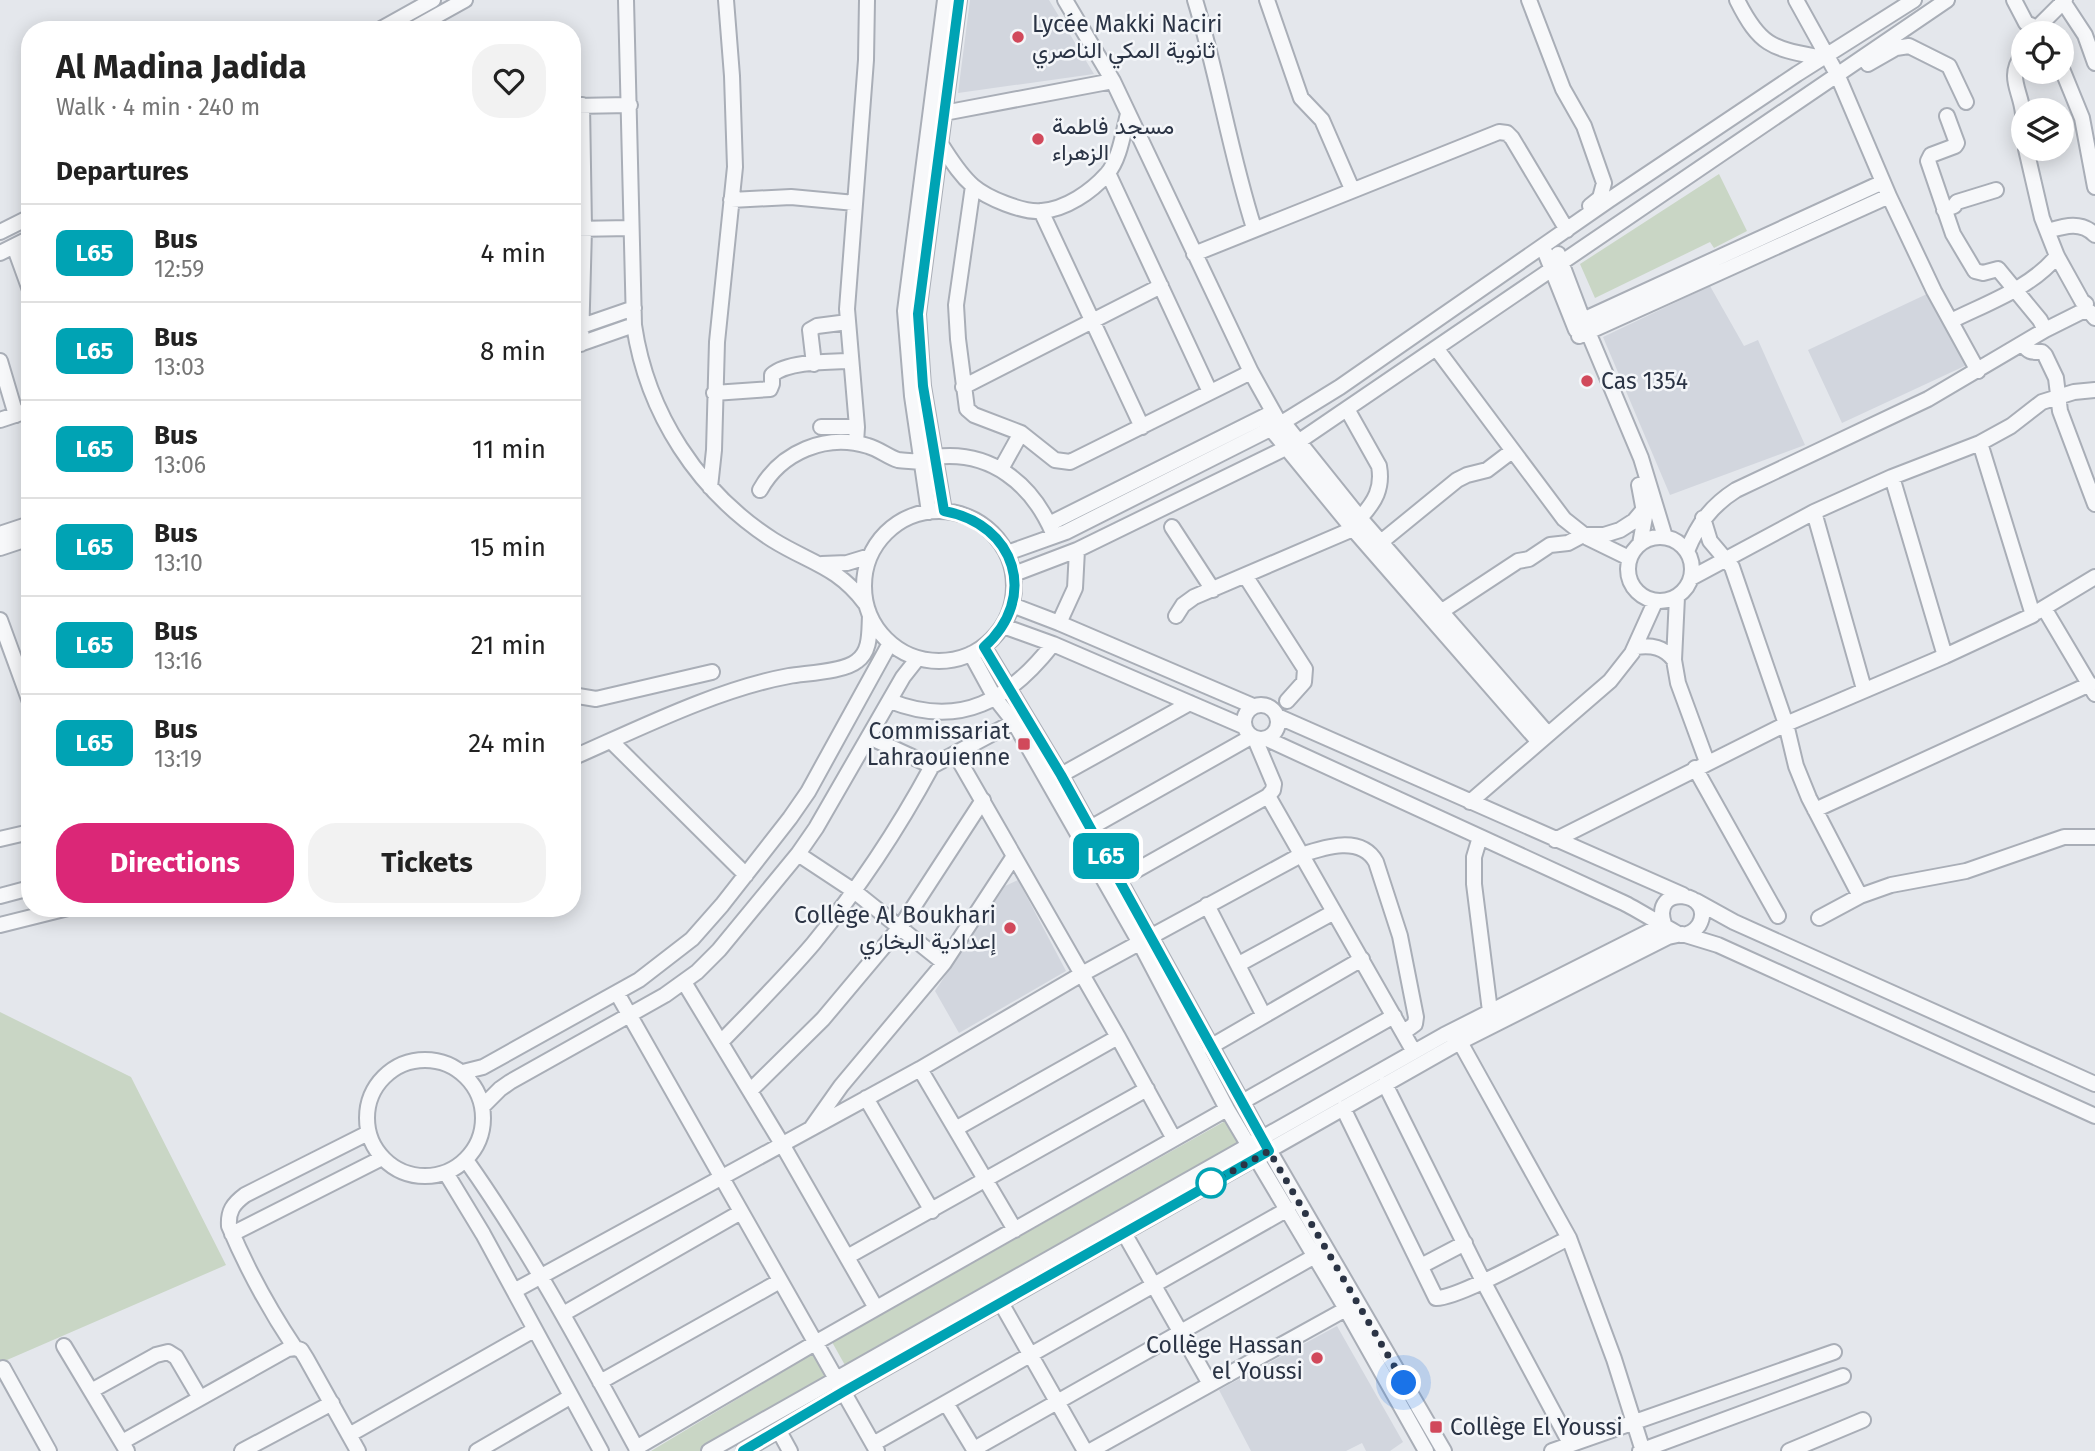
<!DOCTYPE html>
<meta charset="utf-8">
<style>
:root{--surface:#fff;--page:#f2f2f2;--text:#222;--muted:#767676;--line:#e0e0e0;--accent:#db2777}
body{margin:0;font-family:"Fira Sans",Vazirmatn,sans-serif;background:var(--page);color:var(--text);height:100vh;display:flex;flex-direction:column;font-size:26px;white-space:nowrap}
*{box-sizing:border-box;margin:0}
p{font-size:23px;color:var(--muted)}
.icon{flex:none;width:38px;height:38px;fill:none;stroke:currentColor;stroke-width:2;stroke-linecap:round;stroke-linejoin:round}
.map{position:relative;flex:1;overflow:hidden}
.details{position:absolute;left:21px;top:21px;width:560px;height:896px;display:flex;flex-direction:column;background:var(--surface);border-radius:28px;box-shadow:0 4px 18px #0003}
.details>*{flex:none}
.badge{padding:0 14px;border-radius:10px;font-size:24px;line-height:46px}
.fabs{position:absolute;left:2011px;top:21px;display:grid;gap:14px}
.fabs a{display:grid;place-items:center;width:63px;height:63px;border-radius:50%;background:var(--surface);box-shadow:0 4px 18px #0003;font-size:35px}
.you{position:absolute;width:35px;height:35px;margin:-18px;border:5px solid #fff;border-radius:50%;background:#1a73e8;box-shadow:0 0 0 10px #1a73e833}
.map>.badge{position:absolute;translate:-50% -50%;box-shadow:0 0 0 4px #fff}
h2{padding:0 35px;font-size:26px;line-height:63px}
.round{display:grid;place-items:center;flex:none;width:74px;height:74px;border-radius:28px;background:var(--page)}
.headline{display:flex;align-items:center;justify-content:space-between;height:119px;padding:0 35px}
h1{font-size:33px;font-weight:700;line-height:52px}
.cta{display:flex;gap:14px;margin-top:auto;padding:14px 35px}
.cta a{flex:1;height:80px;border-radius:28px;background:var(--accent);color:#fff;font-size:28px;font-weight:700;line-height:80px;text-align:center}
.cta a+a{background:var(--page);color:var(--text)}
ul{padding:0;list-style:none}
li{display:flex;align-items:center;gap:21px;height:98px;padding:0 35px;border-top:2px solid var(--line)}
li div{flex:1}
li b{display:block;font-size:26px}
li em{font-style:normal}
li .badge{min-width:77px;font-weight:700;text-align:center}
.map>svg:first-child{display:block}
.built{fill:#d2d6de}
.green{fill:#c9d6c5}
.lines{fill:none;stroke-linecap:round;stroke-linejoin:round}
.minor-casing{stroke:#a9aeb7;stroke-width:18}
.minor{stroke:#f7f8fa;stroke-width:14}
.line-casing{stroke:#fff;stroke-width:16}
.line{stroke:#00a3b4;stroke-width:10}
.walk{stroke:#2b3445;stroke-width:7;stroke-dasharray:0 12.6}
.poi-dot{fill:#d1495b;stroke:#f4f6f9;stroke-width:2.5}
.stop-dot{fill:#fff;stroke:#00a3b4;stroke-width:3.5}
.labels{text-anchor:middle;stroke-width:5;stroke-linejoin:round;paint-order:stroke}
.poi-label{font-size:23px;fill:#2b3445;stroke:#f4f6f9;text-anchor:start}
</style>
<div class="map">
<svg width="2095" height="1451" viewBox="0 0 2095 1451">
<rect width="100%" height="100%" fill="#e4e7ec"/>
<path class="built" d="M 970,0 L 1049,0 L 1094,74 L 958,93 Z
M 1710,286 L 1744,346 L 1758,340 L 1805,445 L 1670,495 L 1603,337 Z
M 1929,293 L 1969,364 L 1842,423 L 1808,350 Z
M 1018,880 L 1066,971 L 959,1033 L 935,991 L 1005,886 Z
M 1337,1326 L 1403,1442 L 1390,1451 L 1366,1451 L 1362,1443 L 1346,1451 L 1251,1451 L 1219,1390 Z"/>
<path class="green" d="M 1719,174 L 1747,231 L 1714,248 L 1710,242 L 1595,298 L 1580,264 Z
M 0,1012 L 131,1077 L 226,1265 L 0,1363 Z
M 1227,1120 L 1238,1145 L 846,1367 L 832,1342 Z
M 812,1354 L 828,1378 L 706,1451 L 651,1451 Z"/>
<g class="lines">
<defs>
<path id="minor" d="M 626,0 L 634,325 C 647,413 698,492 773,540 C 810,563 837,566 865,603
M 1065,0 L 1113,81 L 1251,372 L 1280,424
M 1195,0 C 1218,75 1230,153 1254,228
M 1267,0 L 1301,98 L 1322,120 L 1352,189
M 1529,0 L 1563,89 L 1584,126 L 1604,183 L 1600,198 L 1590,206
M 1737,0 C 1761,48 1773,48 1822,58
M 1796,0 L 1837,74 L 1889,196 L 1934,291 L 1978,371
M 2014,0 L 2026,23 L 2037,28 L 2038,33
M 2062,0 L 2085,35 L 2095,63
M 2037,28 L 2065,0
M 379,30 L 433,0
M 411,30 L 465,0
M 2023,54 C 2006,78 2021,90 2023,114 C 2023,122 2021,128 2023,137
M 1868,64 L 1896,48 L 1909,46 L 1949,66 L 1966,102
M 2062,69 L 2082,118 L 2095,187
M 574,106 L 630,105
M 944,113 L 1113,81
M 1947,116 L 1957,143 L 1955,146 L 1931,155 L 1928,161 L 1953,234 L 1975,271 L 1983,273 L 1998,269 L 2040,320 L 2045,330
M 940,143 C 950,158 959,174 973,186 C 987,198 1023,213 1042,211 C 1066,209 1091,192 1107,174 C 1120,159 1123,133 1128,114
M 2026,149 L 2042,218 L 2057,256 L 2082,301 L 2086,304
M 1108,173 L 1210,392
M 973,186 L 956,305 L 958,339 L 967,409 L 974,415 L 1021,433 L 1055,460 L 1070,462 L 1251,372
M 731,200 L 791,197 L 855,203
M 1944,210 L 1954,206 L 1957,202 L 1996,190
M 1041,211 L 1142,427
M 572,229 L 631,228
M 2048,231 C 2065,226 2081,221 2095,235
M 0,232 L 30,217
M 14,246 L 30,290
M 1543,247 L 1576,330
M 0,253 L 30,238
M 1194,254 L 1499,132 L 1507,133 L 1512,138 L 1567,230
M 1558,254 L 1583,320 L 1641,458 L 1665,537
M 1951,321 C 1987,303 2031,288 2057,256
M 1574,324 L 1883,182
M 576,328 L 634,308
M 1579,336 L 1889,196
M 581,344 L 584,228 L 582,105
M 2023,344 C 2029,353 2032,352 2042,352 L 2045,355 L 2056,378 L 2060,411 L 2095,504
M 574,346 L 634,325
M 1436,348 L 1564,519 L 1588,538 L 1629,558
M 0,361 L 16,415
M 814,364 L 810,330 L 817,326 L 848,322
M 963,387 L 1161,286
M 714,393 L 770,389 L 772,384 L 772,375 C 788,361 830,362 851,361
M 1347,409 L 1379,466 C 1383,488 1375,502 1360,518
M 0,420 L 30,410
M 1283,422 L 1360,518 L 1547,733
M 821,427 L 857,427
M 1271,429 L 1353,529 L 1538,741
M 856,443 L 857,427 L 847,309 L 866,60 L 867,0
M 935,457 C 991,450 1032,484 1053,533
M 1001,469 L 1021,433
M 1892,477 L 1945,656
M 1639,485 L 1645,517 L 1640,544
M 710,487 L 714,450 L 717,342 L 735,167 L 732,76 L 726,0
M 760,490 C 781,452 826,433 868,446 C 879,449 888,457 898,460 C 905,461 913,461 920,462
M864 586a75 75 0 1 1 150 0a75 75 0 1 1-150 0Z
M 944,511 L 923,386 L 918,314 L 959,0
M 929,512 L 912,396 L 905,311 L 945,0
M 1814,512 L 1864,689
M 1703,518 L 1710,541 L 1732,567 L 1786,724 L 1796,766 L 1809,798 L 1860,896
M 1049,524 L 1273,412
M 1172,527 L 1213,590
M 0,534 L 30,524
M1628 569a32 32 0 1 1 64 0a32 32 0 1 1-64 0Z
M 1381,542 L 1457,480 L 1467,475 L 1487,470 L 1512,451
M 0,548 L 30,538
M 1687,551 C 1698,524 1711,506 1736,490 L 1928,399 L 2045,330 L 2081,312 L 2090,312 L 2095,318
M 1007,553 L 1066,532 L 1280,424 L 1340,387 L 1609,200 L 1797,74 L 1914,0
M 822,564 L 847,563 L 870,556
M 1014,574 L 1077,550 L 1298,442 L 1947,0
M 1246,577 L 1305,669 L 1304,682 L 1287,701
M 1691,578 L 1814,512 L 1892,477 L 1980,443 L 2011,426 L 2042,402 L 2074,392 L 2095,390
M 1677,597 L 1674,660 L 1678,683 L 1707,762
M 1012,605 L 1059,623 L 1253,706
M 2044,608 L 2095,694
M 2037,612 L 2095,577
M 1436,615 L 1518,561 L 1529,559 L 1550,545 L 1568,543 L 1583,535 L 1604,535 L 1620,530 L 1634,521 L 1645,508
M 1176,616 L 1183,605 L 1194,597 L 1353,529
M 0,620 L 30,702
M 1059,623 L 1075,588 L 1077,550
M 1003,626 L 1053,644 L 1243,726
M 984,647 L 1061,775 L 1262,1138 L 1444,1451
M 1636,647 C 1652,645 1664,647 1674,660
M 971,654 L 995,698 L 1014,722 L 1140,943 L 1227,1109 L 1346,1309 L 1426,1451
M 572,695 L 596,699 L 712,672
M 890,701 C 961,729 1009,700 1053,644
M1244 722a17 17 0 1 1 34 0a17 17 0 1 1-34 0Z
M 1277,716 L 1683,895
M 869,737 L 932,766 L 1014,722
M 1267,739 L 1624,903 C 1633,907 1677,934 1681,935 C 1688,935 1695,931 1699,925 C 1717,892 1650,882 1664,924
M 611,741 L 746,875
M 956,755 L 1118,1037 L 1174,1139
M 572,758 C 638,729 718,689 789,676 C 806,673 844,672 857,661 C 871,651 869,632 870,616
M 1695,768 L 1778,916
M 1061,775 L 1190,703
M 1268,796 L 1414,1052
M 1470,802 L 1610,681 L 1632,653 L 1655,602
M 1815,810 L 2090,684
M 1090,828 L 1251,737
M 1480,837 L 1474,857 L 1474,884 L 1491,1019
M 0,839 L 30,832
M 1555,840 L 1786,724 L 1945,656 L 2033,615 L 1980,443
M 798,854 L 854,891 L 944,963
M 1119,880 L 1268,796 L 1273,790 L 1274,784 L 1255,739
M 0,896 L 30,888
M 1696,901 L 1734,922 L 2095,1084
M 1207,905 L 1263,1014
M 1819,918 L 1860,896 L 1891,885 L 1966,871 L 2064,837 L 2095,837
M 0,925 L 68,908
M 1239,964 L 1334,912
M 684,982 L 782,1144 L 876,1308
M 617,993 L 877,1451
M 721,1042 C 752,1010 784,978 813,944 C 859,888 898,829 932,766
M 1460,1042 L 1569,1238 L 1614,1359 L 1643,1451
M 1210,1047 L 1362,959
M367 1118a58 58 0 1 1 116 0a58 58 0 1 1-116 0Z
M 920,1069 L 1015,1230
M 463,1072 L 483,1067 L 639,980 L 692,939 L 722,905 L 790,818 L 808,792 L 890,643
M 1385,1084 L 1483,1281 L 1571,1445
M 751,1090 L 823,1019 L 901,926 L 983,800
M 866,1098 L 932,1211
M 1242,1102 L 1394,1016
M 483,1106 L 500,1089 L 510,1082 L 665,995 L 697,972 L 719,950 L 798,854 L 816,828 L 903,677 L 918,658
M 1343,1108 L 1436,1298 C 1458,1299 1544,1250 1569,1238
M 812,1127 L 841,1086 L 944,963 L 1014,856
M 957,1128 L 1118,1037
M 466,1160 C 531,1252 584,1352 638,1451
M 446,1173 L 483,1234 L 601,1451
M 1124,1233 L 1210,1384
M 232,1234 L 382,1158
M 847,1257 L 1147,1089
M 1421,1266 L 1465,1243
M 514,1291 L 920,1069 L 1082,974 L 1301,855 C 1325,847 1361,835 1376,862 L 1400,936 L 1416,1017 L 1415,1024 L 1404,1032
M 996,1294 L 1085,1451
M 563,1314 L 741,1212
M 64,1346 L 127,1451
M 0,1370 L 3,1368 L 49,1451
M 600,1382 L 780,1281
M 91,1391 L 156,1355 L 168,1352 L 176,1357 L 200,1398
M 946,1403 L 975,1451
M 779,1431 L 790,1451
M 349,1435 L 534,1330
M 122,1442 L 288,1349 L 295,1348
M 873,1444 L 1288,1209
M 636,1448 L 815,1343 L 1227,1109
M 974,1449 L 1315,1256
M 242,1451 L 332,1403
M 358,1451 L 306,1358 L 301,1350 L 295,1348 C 269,1309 247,1269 229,1226 C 228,1211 233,1204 245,1195 L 368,1133
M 477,1451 L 570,1397
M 709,1451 L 1444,1035 L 1664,924
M 744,1451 L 843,1392 L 1460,1042 L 1668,937 L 1682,934 L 1718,945 L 2095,1116
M 1090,1451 L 1346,1309
M 1552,1451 L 1834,1352
M 1640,1451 L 1843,1376
M 1789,1451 L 1863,1420"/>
</defs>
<use href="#minor" class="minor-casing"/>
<use href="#minor" class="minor"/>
</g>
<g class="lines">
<defs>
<path id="line" d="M 743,1451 L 843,1392 L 1269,1151 L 1061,775 L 984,647 C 1039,598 1016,524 944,511 L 923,386 L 918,314 L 959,0"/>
</defs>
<use href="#line" class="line-casing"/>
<use href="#line" class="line"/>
<path class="walk" d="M 1211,1183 L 1269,1151 L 1404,1383"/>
</g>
<g class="poi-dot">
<circle cx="1018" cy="37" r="7"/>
<circle cx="1038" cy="139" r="7"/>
<circle cx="1587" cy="381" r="7"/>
<rect x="1017" y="737" width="14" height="14" rx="3.5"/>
<circle cx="1010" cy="928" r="7"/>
<circle cx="1317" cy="1358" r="7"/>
<rect x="1429" y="1420" width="14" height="14" rx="3.5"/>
</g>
<circle class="stop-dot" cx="1211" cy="1183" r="14"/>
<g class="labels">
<g class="poi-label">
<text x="1032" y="32">Lycée Makki Naciri<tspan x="1032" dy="26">ثانوية المكي الناصري</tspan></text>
<text x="1052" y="134">مسجد فاطمة<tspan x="1052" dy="26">الزهراء</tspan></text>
<text x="1601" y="389">Cas 1354</text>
<text x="1010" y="739" text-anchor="end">Commissariat<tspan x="1010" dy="26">Lahraouienne</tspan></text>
<text x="996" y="923" text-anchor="end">Collège Al Boukhari<tspan x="996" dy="26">إعدادية البخاري</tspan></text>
<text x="1303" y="1353" text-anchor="end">Collège Hassan<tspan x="1303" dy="26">el Youssi</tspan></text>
<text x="1450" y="1435">Collège El Youssi</text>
</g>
</g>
</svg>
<div class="fabs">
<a><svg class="icon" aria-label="locate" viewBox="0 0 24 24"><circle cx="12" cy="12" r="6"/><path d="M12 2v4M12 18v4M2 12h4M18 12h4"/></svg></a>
<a><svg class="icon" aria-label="layers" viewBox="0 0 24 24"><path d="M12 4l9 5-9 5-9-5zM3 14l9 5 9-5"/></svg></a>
</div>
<div class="you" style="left:1404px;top:1383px"></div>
<b class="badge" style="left:1106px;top:856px;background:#00a3b4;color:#fff">L65</b>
<section class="details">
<div class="headline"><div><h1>Al Madina Jadida</h1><p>Walk · 4 min · 240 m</p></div><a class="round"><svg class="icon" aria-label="heart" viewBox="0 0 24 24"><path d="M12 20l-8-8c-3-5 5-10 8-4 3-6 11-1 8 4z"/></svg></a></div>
<h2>Departures</h2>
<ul>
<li><span class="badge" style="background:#00a3b4;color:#fff">L65</span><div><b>Bus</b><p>12:59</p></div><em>4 min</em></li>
<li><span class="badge" style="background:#00a3b4;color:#fff">L65</span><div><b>Bus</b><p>13:03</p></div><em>8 min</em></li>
<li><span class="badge" style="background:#00a3b4;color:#fff">L65</span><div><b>Bus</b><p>13:06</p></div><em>11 min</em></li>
<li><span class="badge" style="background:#00a3b4;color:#fff">L65</span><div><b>Bus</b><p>13:10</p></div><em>15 min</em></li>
<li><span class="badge" style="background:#00a3b4;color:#fff">L65</span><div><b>Bus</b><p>13:16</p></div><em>21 min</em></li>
<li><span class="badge" style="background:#00a3b4;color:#fff">L65</span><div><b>Bus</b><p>13:19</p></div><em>24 min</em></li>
</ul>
<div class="cta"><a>Directions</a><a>Tickets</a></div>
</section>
</div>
